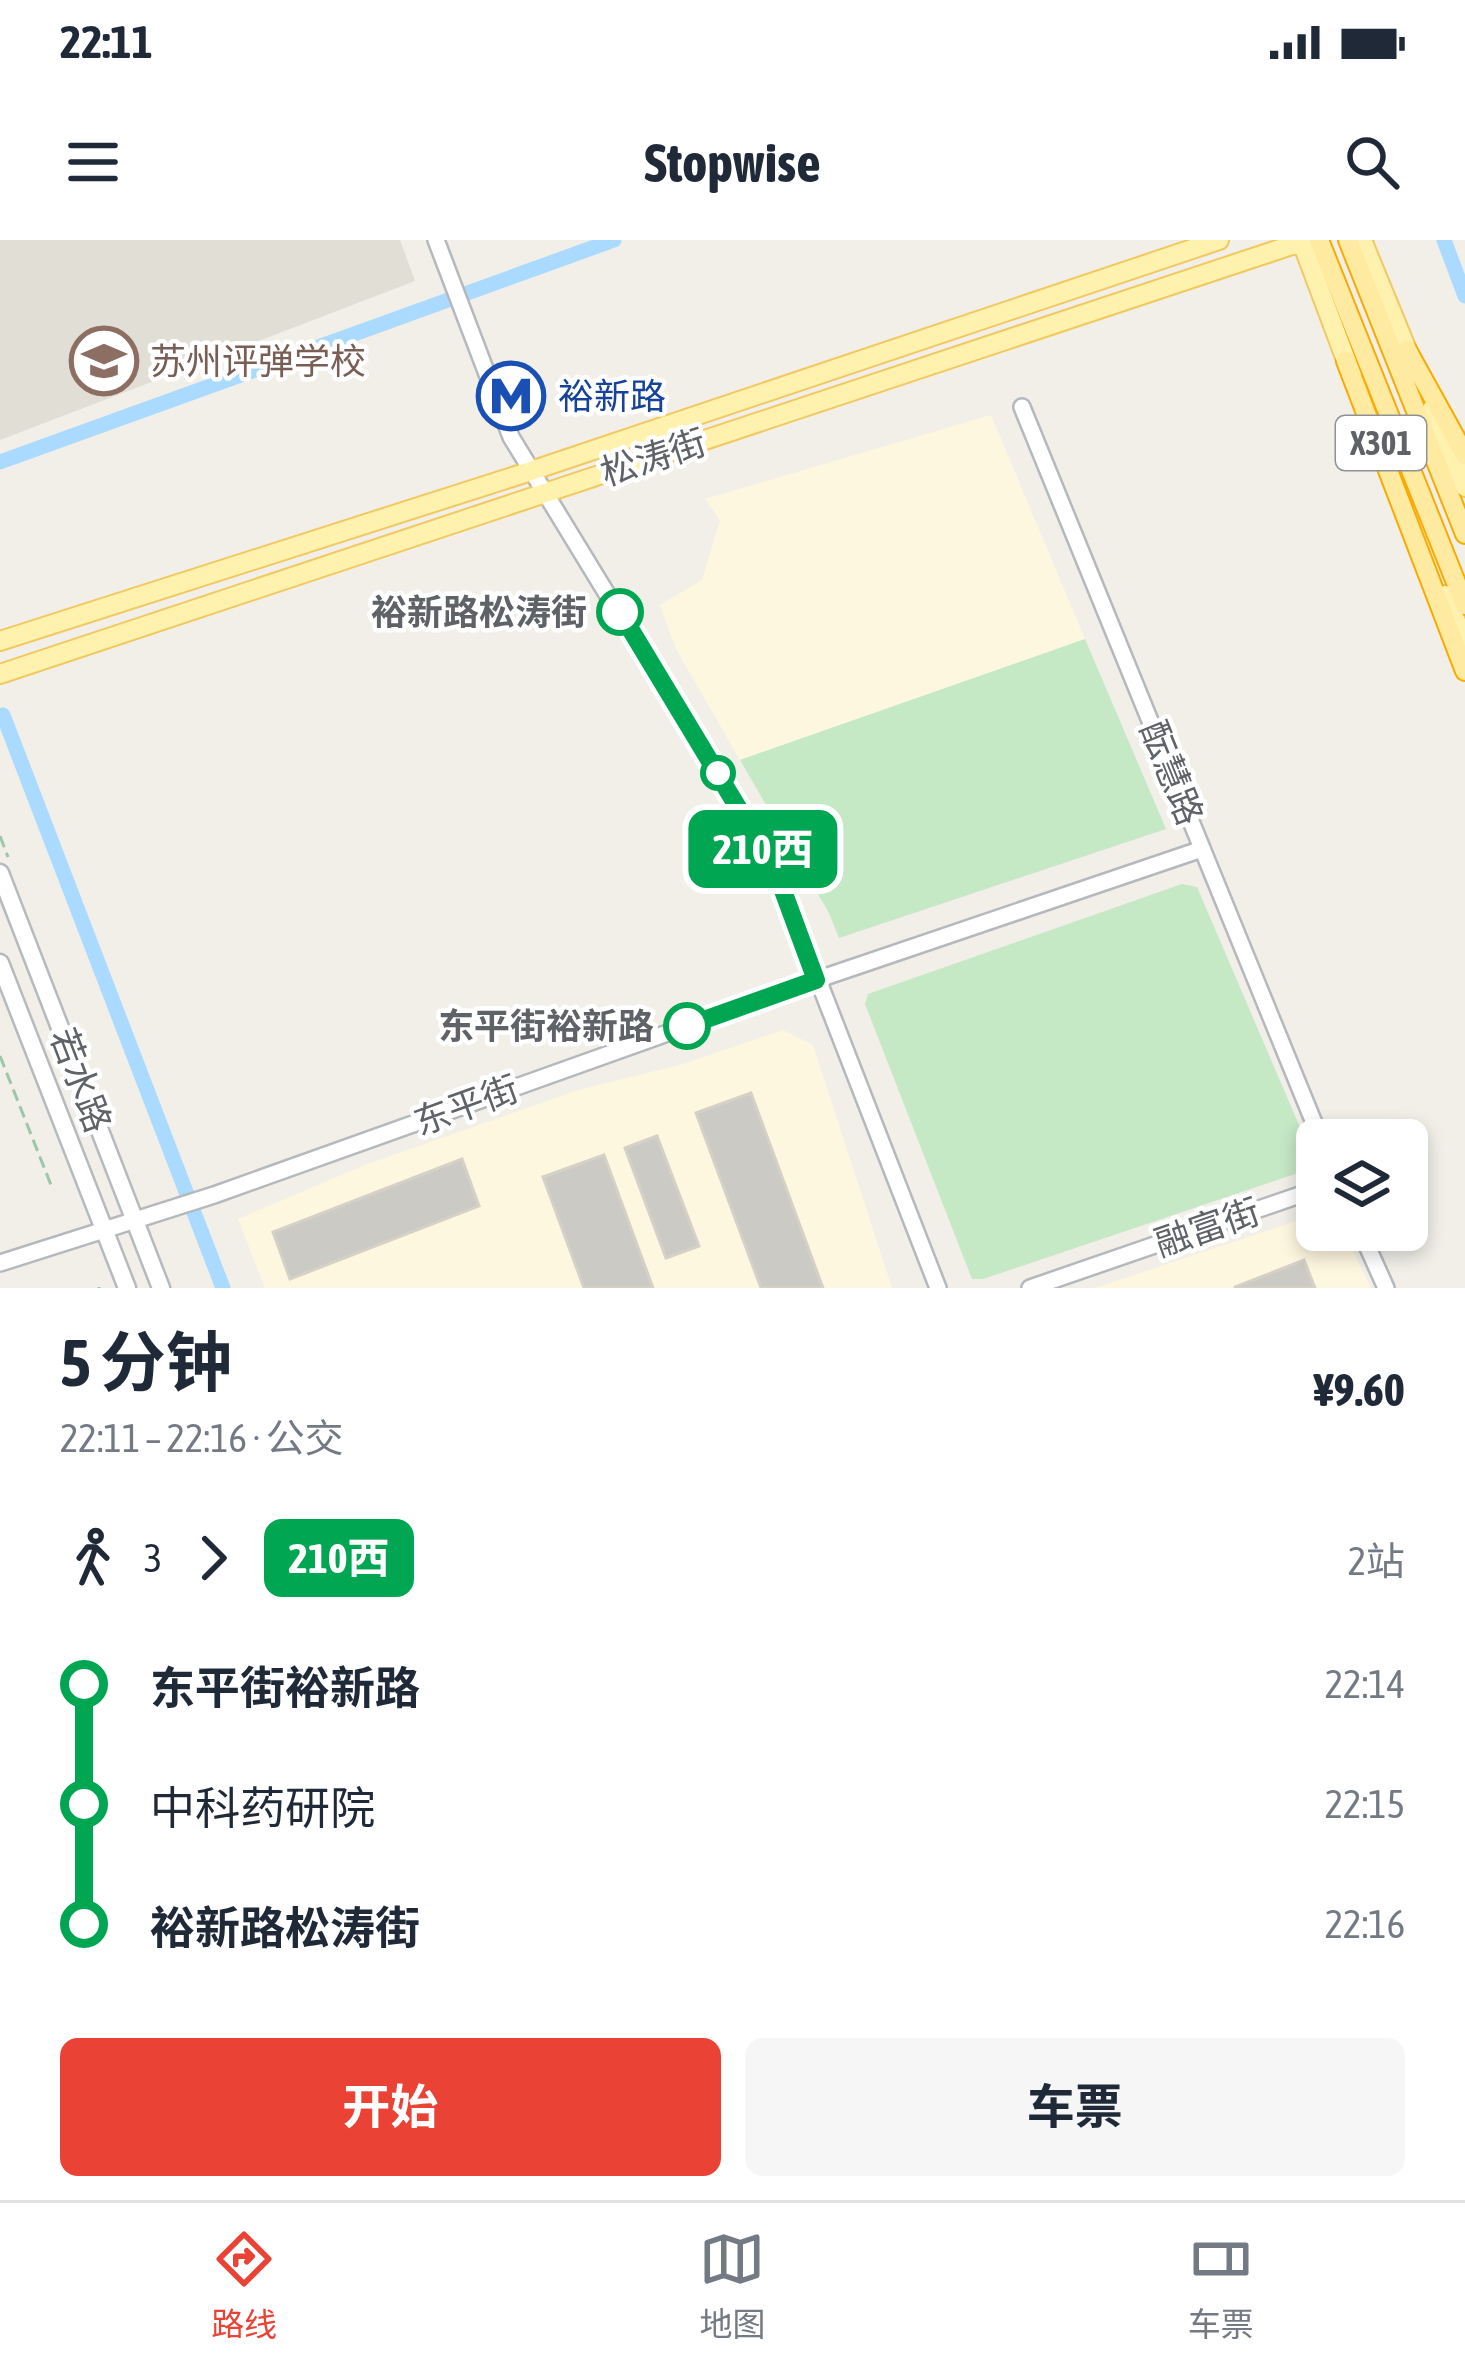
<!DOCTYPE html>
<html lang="zh">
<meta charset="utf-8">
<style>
:root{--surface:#fff;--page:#f6f6f7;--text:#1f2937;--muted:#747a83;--line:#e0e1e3;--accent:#ea4335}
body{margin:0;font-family:"Asap Condensed","Noto Sans SC",sans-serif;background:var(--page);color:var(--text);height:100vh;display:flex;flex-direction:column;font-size:45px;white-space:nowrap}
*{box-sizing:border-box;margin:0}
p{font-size:39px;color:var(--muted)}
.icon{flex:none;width:66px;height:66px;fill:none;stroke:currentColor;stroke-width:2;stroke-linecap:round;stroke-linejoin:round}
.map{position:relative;height:1048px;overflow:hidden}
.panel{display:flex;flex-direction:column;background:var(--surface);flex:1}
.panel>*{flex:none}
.badge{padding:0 24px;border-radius:18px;font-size:42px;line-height:78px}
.fabs{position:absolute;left:1296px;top:879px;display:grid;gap:24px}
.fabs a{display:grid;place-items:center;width:132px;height:132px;border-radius:18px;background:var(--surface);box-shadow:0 6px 18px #0003;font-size:60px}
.map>.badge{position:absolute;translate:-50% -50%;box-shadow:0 0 0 6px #fff}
.legs{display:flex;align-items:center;gap:18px;height:132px;padding:0 60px;font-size:39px}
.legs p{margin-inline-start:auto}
.overview{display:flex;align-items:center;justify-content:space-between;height:204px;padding:0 60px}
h1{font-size:66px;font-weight:700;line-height:90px}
.cta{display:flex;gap:24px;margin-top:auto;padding:24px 60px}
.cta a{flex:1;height:138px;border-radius:18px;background:var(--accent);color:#fff;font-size:48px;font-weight:700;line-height:138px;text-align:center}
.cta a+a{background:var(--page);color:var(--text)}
ul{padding:0 60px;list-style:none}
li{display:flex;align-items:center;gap:42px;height:120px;font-size:45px}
li i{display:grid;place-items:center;width:18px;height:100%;margin:0 15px;background:currentColor}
li i::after{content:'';width:30px;height:30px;margin:-15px;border:9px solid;border-radius:50%;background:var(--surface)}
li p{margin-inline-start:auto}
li:first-child i{background:linear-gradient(#0000 50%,currentColor 0)}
li:last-child i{background:linear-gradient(currentColor 50%,#0000 0)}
.status{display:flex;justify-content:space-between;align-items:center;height:84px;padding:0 60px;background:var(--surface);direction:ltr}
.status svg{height:33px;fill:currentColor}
header{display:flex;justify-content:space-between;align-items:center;height:156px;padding:0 60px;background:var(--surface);font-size:54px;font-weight:700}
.menu{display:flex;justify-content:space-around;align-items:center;height:168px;border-top:3px solid var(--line);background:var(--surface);font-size:33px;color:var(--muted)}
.menu a{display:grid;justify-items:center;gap:6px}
.menu .active{color:var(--accent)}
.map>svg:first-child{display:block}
.commercial{fill:#fef7e0}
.education{fill:#e1ded6}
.green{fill:#c5e8c5}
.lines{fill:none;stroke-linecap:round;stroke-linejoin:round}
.canal{stroke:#aadaff;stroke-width:15}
.building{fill:#cccac5;stroke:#d6d1c6;stroke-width:3}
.tertiary-casing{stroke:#b5b8bc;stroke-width:20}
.secondary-casing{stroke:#b6babf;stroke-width:21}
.primary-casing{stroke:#f2c960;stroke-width:22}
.trunk-casing{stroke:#f9ab00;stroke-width:22}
.path{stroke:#9cc7a9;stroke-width:3;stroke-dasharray:12 6;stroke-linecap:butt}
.tertiary{stroke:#fff;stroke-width:15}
.secondary{stroke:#fff;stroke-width:16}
.primary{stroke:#fff2af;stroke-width:18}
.trunk{stroke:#feeaa1;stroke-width:18}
.line-1-casing{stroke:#fff;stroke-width:27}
.line-1{stroke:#00a651;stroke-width:18}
.stop-1-dot{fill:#fff;stroke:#00a651;stroke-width:6}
.labels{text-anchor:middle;stroke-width:9;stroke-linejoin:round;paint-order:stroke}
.shield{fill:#fff;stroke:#8f9295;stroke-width:3}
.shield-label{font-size:33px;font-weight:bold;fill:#5f6368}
.education-label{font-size:36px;fill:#785e54;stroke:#fff;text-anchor:start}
.transit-label{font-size:36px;fill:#164399;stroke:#fff;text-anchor:start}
.street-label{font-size:36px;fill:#5f6368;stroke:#fff}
.stop-label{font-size:36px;font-weight:bold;fill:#5f6368;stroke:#fff;text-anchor:end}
</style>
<div class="status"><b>22:11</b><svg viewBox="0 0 49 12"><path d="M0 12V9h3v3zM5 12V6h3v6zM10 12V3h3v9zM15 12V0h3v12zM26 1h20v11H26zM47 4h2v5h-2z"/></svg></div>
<header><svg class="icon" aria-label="menu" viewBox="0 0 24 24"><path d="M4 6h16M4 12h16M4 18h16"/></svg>Stopwise<svg class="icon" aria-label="search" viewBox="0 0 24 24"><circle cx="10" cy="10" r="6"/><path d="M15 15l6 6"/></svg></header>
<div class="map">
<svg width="1465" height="1048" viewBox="0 0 1465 1048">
<rect width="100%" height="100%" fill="#f1efe8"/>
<path class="commercial" d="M 991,175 L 1085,399 L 740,520 L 676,409 L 660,365 L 702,340 L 720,280 L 705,259 Z
M 783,790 L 813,805 L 892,1048 L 265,1048 L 238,979 L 365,925 L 578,850 L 680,825 Z
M 1317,974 L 1317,990 L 1343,990 L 1371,1048 L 1095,1048 Z"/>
<path class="education" d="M 0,0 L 400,0 L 415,41 L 0,200 Z"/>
<path class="green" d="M 1085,399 L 1166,589 L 839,698 L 829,673 L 740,520 Z
M 1182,644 L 1197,647 L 1314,920 L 1310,929 L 983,1039 L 972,1039 L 865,764 L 868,754 Z"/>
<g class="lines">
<path class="canal" d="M 1444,0 L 1465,56
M 0,222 L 614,0
M 3,475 L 223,1048"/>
</g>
<path class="building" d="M 751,853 L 823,1048 L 761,1048 L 696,873 Z
M 657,896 L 699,1006 L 666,1018 L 625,908 Z
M 604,915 L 653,1048 L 584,1048 L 543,937 Z
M 462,919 L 479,966 L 290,1039 L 273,992 Z
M 1304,1020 L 1315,1048 L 1235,1048 L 1235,1047 Z"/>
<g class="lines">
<defs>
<path id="tertiary" d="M 436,0 L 511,197 L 775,629 L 938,1048
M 1022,167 L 1321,900
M 1360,990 L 1386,1048
M 0,1023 L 214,955 L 816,740 L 1202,609
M 1030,1048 L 1317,949"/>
<path id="secondary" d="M 0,633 L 161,1048
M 0,723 L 127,1048"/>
<path id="primary" d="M 1301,0 L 1352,136
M 1362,0 L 1412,122
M 1432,169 L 1465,247
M 1445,355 L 1465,403
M 0,401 L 531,231 L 1219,0
M 0,434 L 1307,0"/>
<path id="trunk" d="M 1319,0 L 1465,365
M 1348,0 L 1465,294
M 1407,110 L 1465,215
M 1346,121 L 1465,431"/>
</defs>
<use href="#tertiary" class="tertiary-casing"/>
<use href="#secondary" class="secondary-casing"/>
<use href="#primary" class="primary-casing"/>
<use href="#trunk" class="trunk-casing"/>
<path class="path" d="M 0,596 L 8,617
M 0,816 L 53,950
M 99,1047 L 99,1048"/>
<use href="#tertiary" class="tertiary"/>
<use href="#secondary" class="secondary"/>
<use href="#primary" class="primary"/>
<use href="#trunk" class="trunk"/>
</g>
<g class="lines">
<defs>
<path id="line-1" d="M 620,372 L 775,629 L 816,740 L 687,786"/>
</defs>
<use href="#line-1" class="line-1-casing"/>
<use href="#line-1" class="line-1"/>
</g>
<defs>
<symbol id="school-ring" viewBox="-11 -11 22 22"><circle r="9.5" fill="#fff" stroke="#8d6e63" stroke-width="1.5"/><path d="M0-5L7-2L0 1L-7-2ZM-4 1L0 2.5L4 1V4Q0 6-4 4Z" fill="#8d6e63"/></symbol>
<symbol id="metro-ring" viewBox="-11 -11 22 22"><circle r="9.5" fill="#fff" stroke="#1a4fb4" stroke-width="1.5"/><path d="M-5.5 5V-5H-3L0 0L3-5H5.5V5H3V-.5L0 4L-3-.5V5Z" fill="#1a4fb4"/></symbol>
</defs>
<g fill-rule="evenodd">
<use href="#school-ring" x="66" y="83" width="76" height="76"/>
<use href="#metro-ring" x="473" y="118" width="76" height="76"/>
</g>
<g class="stop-1-dot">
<circle cx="620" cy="372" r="21"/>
<circle cx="718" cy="533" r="15"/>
<circle cx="687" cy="786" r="21"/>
</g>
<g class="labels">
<rect class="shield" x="1336" y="176" width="90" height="54" rx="9"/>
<g class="shield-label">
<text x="1381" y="215">X301</text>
</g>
<g class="education-label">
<text x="150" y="134">苏州评弹学校</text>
</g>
<g class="transit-label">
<text x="558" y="169">裕新路</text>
</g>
<g class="street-label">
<text transform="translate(653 217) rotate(-18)" y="13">松涛街</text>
<text transform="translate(1172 533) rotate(68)" y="13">酝慧路</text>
<text transform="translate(81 840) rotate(69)" y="13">若水路</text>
<text transform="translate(466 865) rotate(-20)" y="13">东平街</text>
<text transform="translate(1207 987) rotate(-19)" y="13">融富街</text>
</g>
<g class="stop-label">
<text x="587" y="385">裕新路松涛街</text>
<text x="654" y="799">东平街裕新路</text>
</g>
</g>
</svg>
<div class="fabs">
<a><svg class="icon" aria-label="layers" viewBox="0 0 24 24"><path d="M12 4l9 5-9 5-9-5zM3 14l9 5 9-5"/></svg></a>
</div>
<b class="badge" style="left:763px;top:609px;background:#00a651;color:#fff">210西</b>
</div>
<section class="panel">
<div class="overview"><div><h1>5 分钟</h1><p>22:11 – 22:16 · 公交</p></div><b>¥9.60</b></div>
<div class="legs"><svg class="icon" aria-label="walk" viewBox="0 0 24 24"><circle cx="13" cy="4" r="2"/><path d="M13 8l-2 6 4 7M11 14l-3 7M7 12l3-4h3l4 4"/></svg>3<svg class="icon" aria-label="forward" viewBox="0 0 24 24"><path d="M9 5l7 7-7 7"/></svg><b class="badge" style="background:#00a651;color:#fff">210西</b><p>2站</p></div>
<ul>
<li><i style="color:#00a651"></i><b>东平街裕新路</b><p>22:14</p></li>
<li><i style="color:#00a651"></i><span>中科药研院</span><p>22:15</p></li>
<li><i style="color:#00a651"></i><b>裕新路松涛街</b><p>22:16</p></li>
</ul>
<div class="cta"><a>开始</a><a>车票</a></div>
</section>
<nav class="menu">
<a class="active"><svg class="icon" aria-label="directions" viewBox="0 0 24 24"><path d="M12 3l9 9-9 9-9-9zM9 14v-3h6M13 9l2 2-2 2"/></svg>路线</a>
<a><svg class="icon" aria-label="map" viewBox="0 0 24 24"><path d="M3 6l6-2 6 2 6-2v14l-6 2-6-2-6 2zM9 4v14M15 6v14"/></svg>地图</a>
<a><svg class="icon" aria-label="tickets" viewBox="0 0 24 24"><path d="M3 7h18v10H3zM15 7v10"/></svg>车票</a>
</nav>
